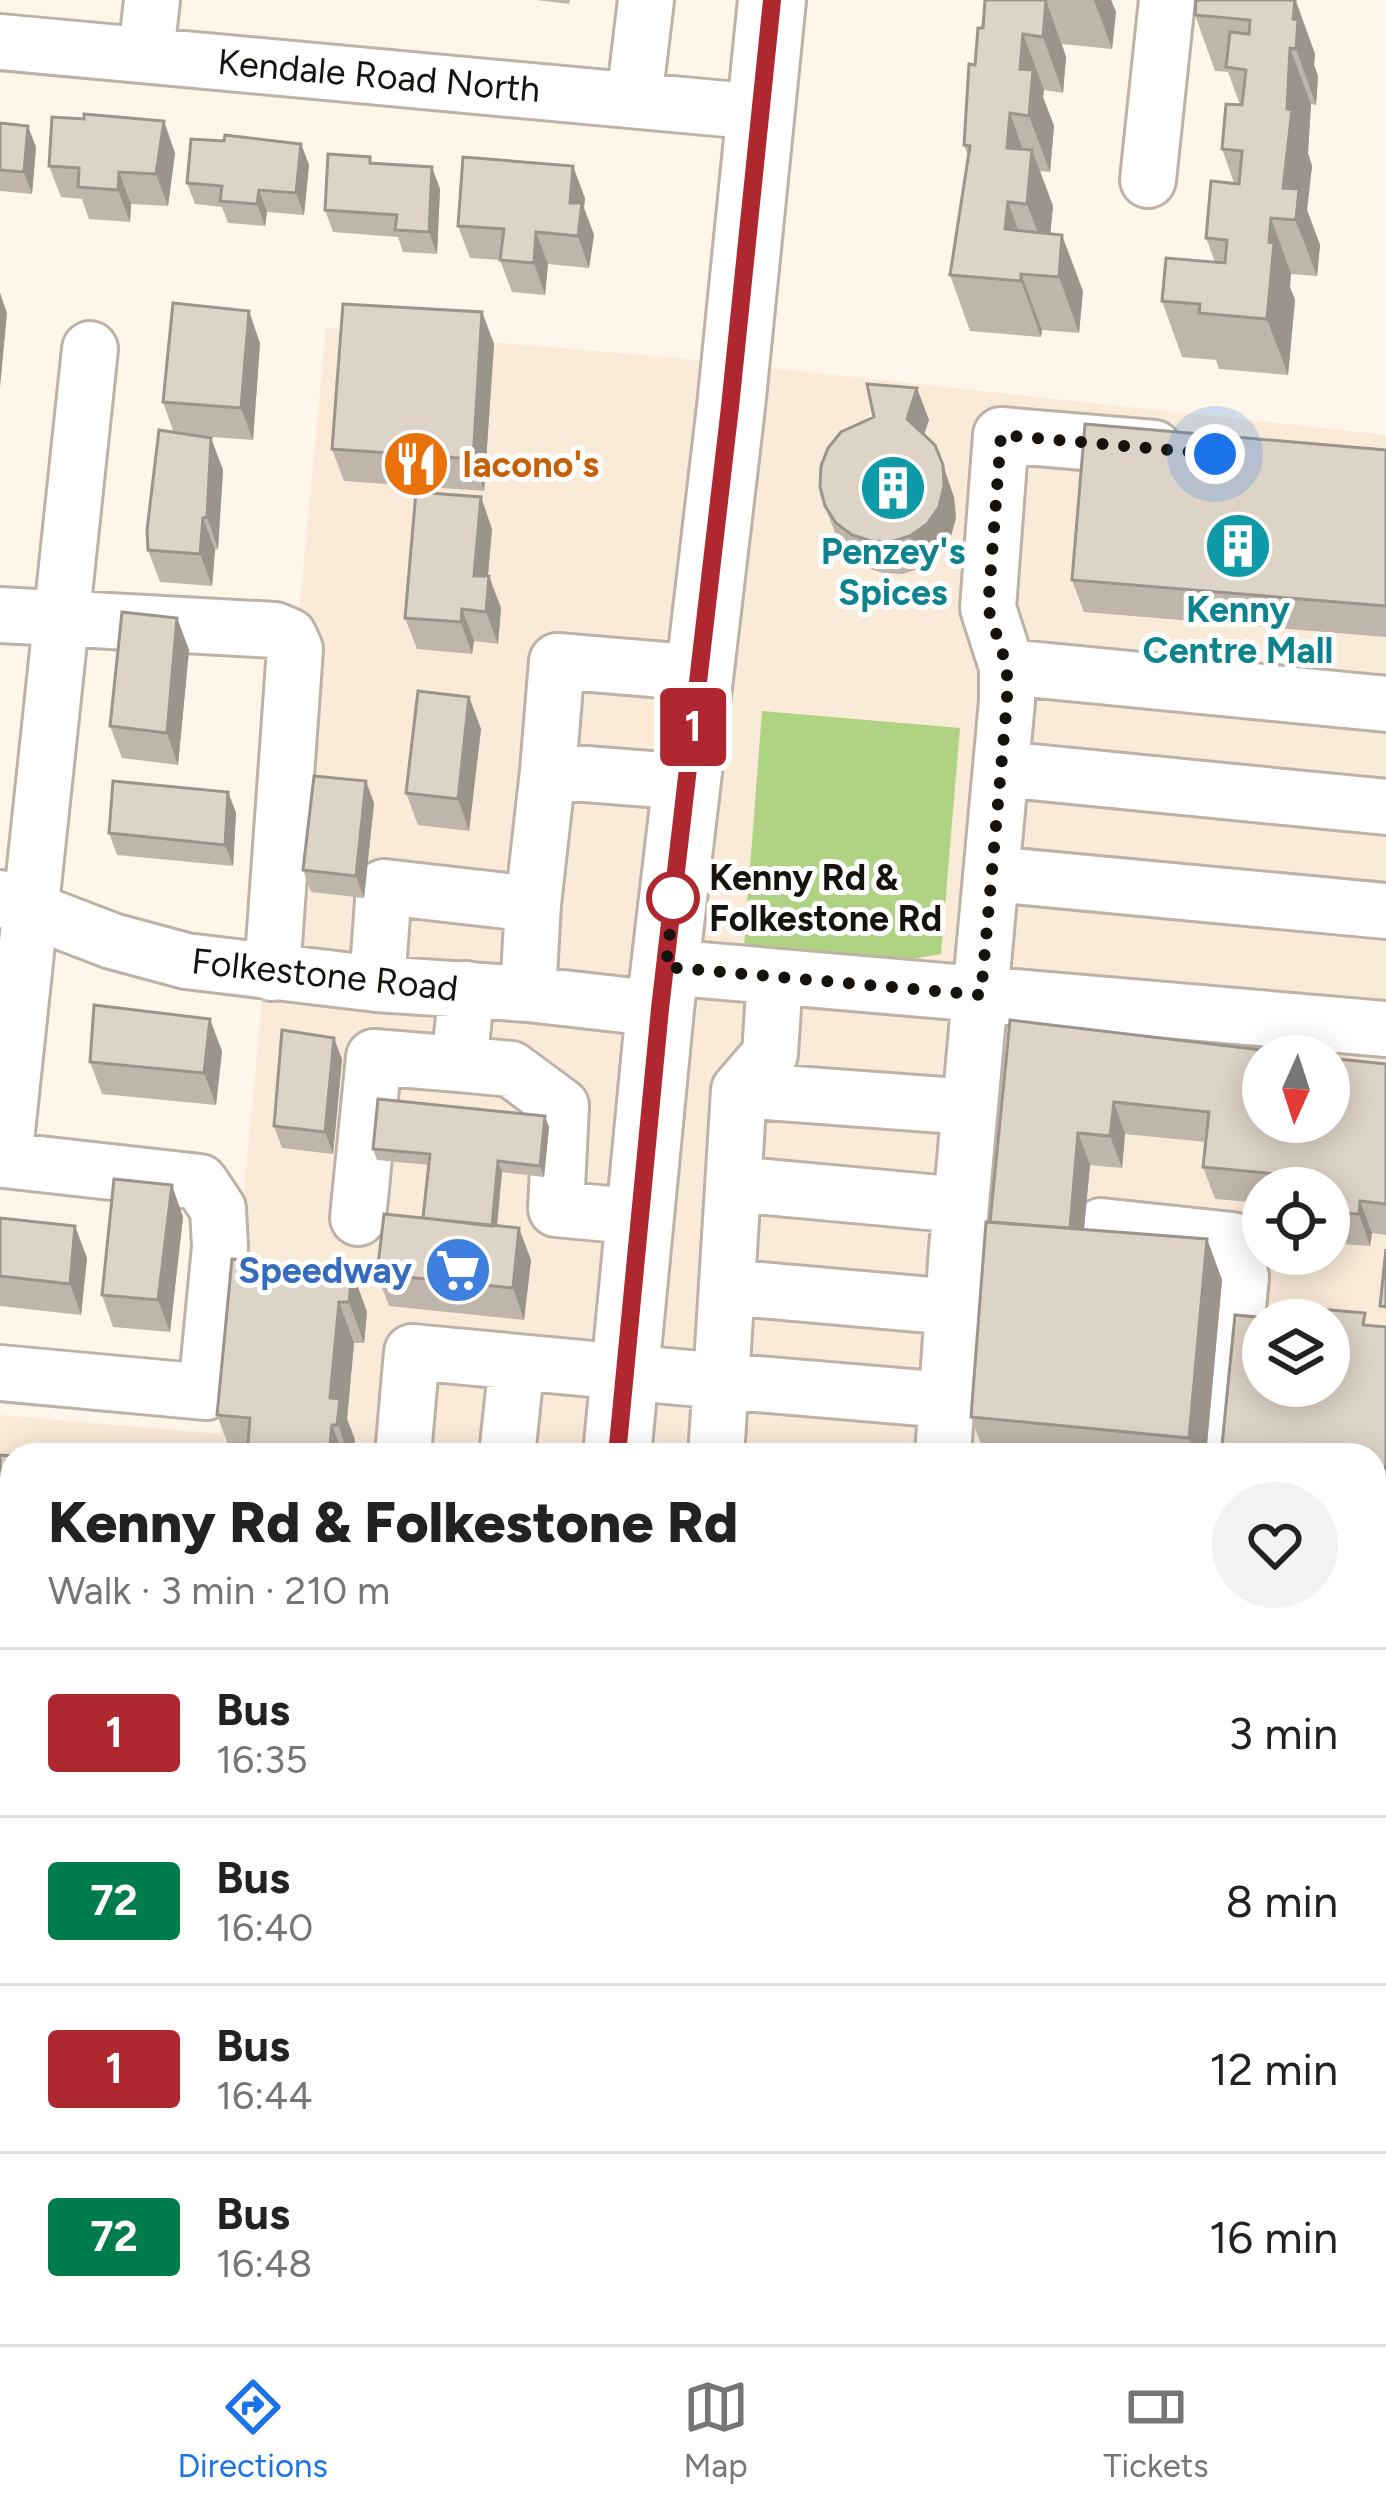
<!DOCTYPE html>
<meta charset="utf-8">
<style>
:root{--surface:#fff;--page:#f2f2f2;--text:#222;--muted:#767676;--line:#e0e0e0;--accent:#1a73e8}
body{margin:0;font-family:Figtree,sans-serif;background:var(--page);color:var(--text);height:100vh;display:flex;flex-direction:column;font-size:45px;white-space:nowrap}
*{box-sizing:border-box;margin:0}
p{font-size:39px;color:var(--muted)}
.icon{flex:none;width:66px;height:66px;fill:none;stroke:currentColor;stroke-width:2;stroke-linecap:round;stroke-linejoin:round}
.map{position:relative;flex:1;overflow:hidden}
.drawer{position:absolute;left:0px;top:1443px;width:1386px;height:903px;display:flex;flex-direction:column;background:var(--surface);border-radius:36px 36px 0 0;box-shadow:0 6px 30px #0003}
.drawer>*{flex:none}
.badge{padding:0 24px;border-radius:9px;font-size:42px;line-height:78px}
.needle{width:78px;rotate:183deg}
.buttons{position:absolute;left:1242px;top:1035px;display:grid;gap:24px}
.buttons a{display:grid;place-items:center;width:108px;height:108px;border-radius:50%;background:var(--surface);box-shadow:0 6px 30px #0003;font-size:60px}
.you{position:absolute;width:60px;height:60px;margin:-30px;border:9px solid #fff;border-radius:50%;background:#1a73e8;box-shadow:0 0 0 18px #1a73e833}
.map>.badge{position:absolute;translate:-50% -50%;box-shadow:0 0 0 6px #fff}
.round{display:grid;place-items:center;flex:none;width:126px;height:126px;border-radius:63px;background:var(--page)}
.headline{display:flex;align-items:center;justify-content:space-between;height:204px;padding:0 48px}
h1{font-size:57px;font-weight:800;line-height:90px}
ul{padding:0;list-style:none}
li{display:flex;align-items:center;gap:36px;height:168px;padding:0 48px;border-top:3px solid var(--line)}
li div{flex:1}
li b{display:block;font-size:45px}
li em{font-style:normal}
li .badge{min-width:132px;font-weight:700;text-align:center}
.dock{display:flex;justify-content:space-around;align-items:center;height:168px;border-top:3px solid var(--line);background:var(--surface);font-size:33px;color:var(--muted)}
.dock a{display:grid;justify-items:center;gap:6px}
.dock .current{color:var(--accent)}
.map>svg:first-child{display:block}
.built{fill:#faead8;fill-rule:evenodd}
.green{fill:#b0d283}
.lines{fill:none;stroke-linecap:round;stroke-linejoin:round}
.minor-casing{stroke:#bcb2a6;stroke-width:60}
.major-casing{stroke:#bcb2a6;stroke-width:72}
.minor{stroke:#fff;stroke-width:54}
.major{stroke:#fff;stroke-width:66}
.wall{fill:#bfb5ab}
.shaded-wall{fill:#9b948b}
.building{fill:#ded3c7;stroke:#9b948b;stroke-width:3}
.line-casing{stroke:#fff;stroke-width:27}
.line{stroke:#af272f;stroke-width:18}
.walk{stroke:#16130e;stroke-width:12;stroke-dasharray:0 21.6}
.stop-dot{fill:#fff;stroke:#af272f;stroke-width:6}
.labels{text-anchor:middle;stroke-width:10;stroke-linejoin:round;paint-order:stroke}
.street-label{font-size:36px;fill:#16130e;stroke:#fff}
.food-label{font-size:36px;font-weight:bold;fill:#c56008;stroke:#fff;text-anchor:start}
.culture-label{font-size:36px;font-weight:bold;fill:#0d838f;stroke:#fff}
.stop-label{font-size:36px;font-weight:bold;fill:#16130e;stroke:#fff;text-anchor:start}
.shop-label{font-size:36px;font-weight:bold;fill:#366cbe;stroke:#fff;text-anchor:end}
</style>
<div class="map">
<svg width="1386" height="2344" viewBox="0 0 1386 2344">
<rect width="100%" height="100%" fill="#fef5eb"/>
<path class="built" d="M 326,328 L 679,358 L 1386,435 L 1386,2344 L 15,2344 L 16,2334 L 1374,2334 L 1374,1455 L 12,1455 L 12,1760 L 0,1759 L 0,1415 L 221,1434 ZM 1263,1056 L 1329,1056 L 1329,1122 L 1263,1122 ZM 1263,1188 L 1329,1188 L 1329,1254 L 1263,1254 ZM 1263,1320 L 1329,1320 L 1329,1386 L 1263,1386 Z
M 12,1869 L 12,2188 L 0,2187 L 0,2029 Z"/>
<path class="green" d="M 762,711 L 960,728 L 941,954 L 906,960 L 744,946 Z"/>
<g class="lines">
<defs>
<path id="minor" d="M 0,42 L 759,112
M 146,54 L 152,0
M 634,100 L 646,0
M 1148,180 L 1167,0
M 0,615 L 275,630 L 289,636 L 295,649 L 272,973
M 1007,667 L 1386,704
M 1001,769 L 1386,807
M 687,782 L 548,771 L 557,661 L 700,673
M 992,874 L 1386,911
M 0,898 L 112,941 L 186,961 L 377,984 L 528,994 L 660,1009
M 533,904 L 548,771
M 666,967 L 1386,1029
M 775,977 L 770,1054 L 739,1090 L 721,1381 L 946,1400
M 377,984 L 384,887 L 533,904 L 528,994
M 467,989 L 459,1064 L 511,1069 L 561,1106 L 556,1209 L 641,1217
M 739,1090 L 970,1107
M 734,1184 L 961,1205
M 358,1218 L 374,1057 L 459,1064
M 1101,1226 L 1232,1240 L 1241,1277 L 1224,1455
M 727,1287 L 953,1307
M 0,1373 L 206,1392 L 220,1247 L 218,1209 L 200,1182 L 4,1160 L 90,349
M 403,1455 L 412,1352 L 721,1381 L 716,1455
M 507,1455 L 517,1362
M 943,1455 L 957,1248 L 1007,701 L 1007,667 L 988,608 L 1001,435 L 1154,448
M 1374,1552 L 1386,1553
M 0,1808 L 5,1649 L 12,1650
M 1374,1809 L 1386,1810
M 1374,1896 L 1386,1897
M 0,1915 L 12,1916
M 1374,2006 L 1386,2007
M 0,2208 L 12,2210
M 491,2334 L 509,2344
M 668,2344 L 677,2334
M 972,2344 L 973,2334
M 1122,2344 L 1123,2334
M 1225,2344 L 1226,2334"/>
<path id="major" d="M 617,1455 L 660,1009 L 731,407 L 772,0
M 535,2344 L 536,2334"/>
</defs>
<use href="#minor" class="minor-casing"/>
<use href="#major" class="major-casing"/>
<use href="#minor" class="minor"/>
<use href="#major" class="major"/>
</g>
<path class="wall" d="M 537,0 L 570,0 L 569,4 Z
M 985,0 L 1111,0 L 1116,12 L 1112,49 L 1062,44 L 1066,57 L 1063,93 L 1044,90 L 1043,97 L 1054,126 L 1050,172 L 1040,171 L 1053,206 L 1050,234 L 1083,291 L 1079,333 L 1042,330 L 1041,337 L 970,331 L 950,275 L 968,156 L 964,145 Z
M 1296,0 L 1315,54 L 1314,65 L 1318,76 L 1316,105 L 1311,104 L 1308,153 L 1312,166 L 1307,210 L 1320,245 L 1317,276 L 1291,274 L 1290,287 L 1295,300 L 1288,375 L 1219,369 L 1216,360 L 1182,357 L 1162,301 L 1215,262 L 1206,238 L 1234,183 L 1222,149 L 1240,105 L 1228,72 L 1215,71 L 1195,15 Z
M 0,123 L 36,147 L 32,194 L 0,191 Z
M 224,141 L 301,144 L 309,165 L 304,215 L 267,212 L 265,226 L 228,223 L 222,207 L 195,204 L 187,183 Z
M 175,153 L 168,206 L 131,204 L 130,222 L 89,219 L 82,199 L 61,197 L 49,166 Z
M 373,163 L 440,189 L 437,254 L 403,252 L 398,237 L 333,232 L 325,210 Z
M 585,198 L 584,208 L 594,235 L 589,268 L 548,264 L 545,295 L 512,292 L 500,260 L 470,258 L 458,226 Z
M 482,312 L 494,344 L 484,491 L 344,481 L 332,449 Z
M 260,343 L 253,440 L 198,436 L 211,438 L 223,470 L 218,549 L 215,550 L 212,586 L 160,582 L 148,550 L 174,433 L 163,402 Z
M 929,420 L 924,435 L 954,497 L 956,518 L 950,539 L 938,556 L 922,568 L 903,574 L 883,573 L 864,567 L 848,555 L 837,538 L 825,506 Z
M 1386,450 L 1386,637 L 1084,612 L 1072,580 Z
M 492,529 L 488,576 L 501,608 L 498,644 L 474,641 L 472,654 L 417,649 L 405,618 Z
M 177,618 L 189,650 L 178,765 L 122,758 L 110,726 Z
M 469,697 L 481,729 L 469,831 L 418,825 L 406,793 Z
M 228,792 L 236,813 L 233,866 L 117,855 L 109,833 Z
M 374,803 L 364,898 L 311,892 L 303,870 Z
M 1010,1020 L 1386,1064 L 1386,1235 L 1372,1233 L 1370,1246 L 1329,1243 L 1329,1188 L 1263,1188 L 1263,1203 L 1215,1199 L 1203,1167 L 1206,1142 L 1125,1134 L 1122,1168 L 1090,1165 L 1084,1229 L 1207,1239 L 1222,1280 L 1206,1455 L 985,1455 L 971,1417 Z
M 222,1051 L 216,1105 L 102,1094 L 90,1062 Z
M 342,1059 L 333,1154 L 282,1148 L 274,1126 Z
M 549,1127 L 544,1177 L 502,1172 L 497,1226 L 531,1260 L 524,1320 L 389,1306 L 377,1274 L 423,1218 L 429,1165 L 377,1160 L 373,1149 Z
M 183,1217 L 170,1332 L 113,1327 L 102,1295 Z
M 0,1218 L 87,1258 L 81,1315 L 0,1306 Z
M 352,1271 L 367,1312 L 364,1343 L 354,1343 L 347,1419 L 355,1440 L 353,1455 L 232,1455 L 217,1415 Z
M 1263,1320 L 1386,1327 L 1386,1499 L 1374,1498 L 1374,1455 Z
M 0,1455 L 12,1456 L 12,1581 L 5,1581 L 3,1576 L 0,1576 Z
M 1374,2103 L 1386,2106 L 1386,2259 L 1374,2258 Z"/>
<path class="shaded-wall" d="M 1046,0 L 1066,57 L 1063,93 L 1043,37 Z
M 1094,0 L 1111,0 L 1116,12 L 1112,49 Z
M 1295,0 L 1315,54 L 1314,65 L 1318,76 L 1316,105 L 1296,49 L 1293,19 Z
M 1023,34 L 1044,90 L 1043,97 L 1054,126 L 1050,172 L 1029,116 L 1020,69 Z
M 1290,48 L 1311,104 L 1308,153 L 1312,166 L 1307,210 L 1320,245 L 1317,276 L 1283,188 Z
M 1010,113 L 1030,170 L 1007,148 Z
M 164,121 L 175,153 L 168,206 L 156,174 Z
M 28,126 L 36,147 L 32,194 L 24,172 Z
M 301,144 L 309,165 L 304,215 L 296,193 Z
M 1032,150 L 1053,206 L 1048,260 L 1027,204 Z
M 573,166 L 585,198 L 584,208 L 594,235 L 589,268 L 578,236 L 570,203 Z
M 432,167 L 440,189 L 437,254 L 429,232 Z
M 119,172 L 131,204 L 130,222 L 118,190 Z
M 259,190 L 267,212 L 265,226 L 257,204 Z
M 1008,202 L 1028,258 L 1005,229 Z
M 1271,218 L 1291,274 L 1290,287 L 1295,300 L 1288,375 L 1267,319 Z
M 536,232 L 548,264 L 545,295 L 534,263 Z
M 1062,235 L 1083,291 L 1079,333 L 1059,277 Z
M 1021,274 L 1042,330 L 1041,337 L 1021,281 Z
M 0,293 L 7,313 L 0,388 Z
M 249,311 L 260,343 L 253,440 L 241,408 Z
M 482,312 L 494,344 L 484,491 L 473,459 Z
M 917,388 L 929,420 L 918,451 L 907,419 Z
M 211,438 L 223,470 L 218,549 L 207,517 Z
M 943,465 L 954,497 L 956,518 L 950,539 L 938,556 L 922,568 L 910,536 Z
M 481,497 L 492,529 L 485,607 L 474,576 Z
M 203,518 L 215,550 L 212,586 L 200,554 Z
M 489,576 L 501,608 L 498,644 L 486,612 Z
M 462,609 L 474,641 L 472,654 L 461,622 Z
M 177,618 L 189,650 L 178,765 L 167,733 Z
M 469,697 L 481,729 L 469,831 L 458,799 Z
M 366,781 L 374,803 L 364,898 L 356,876 Z
M 228,792 L 236,813 L 233,866 L 225,845 Z
M 210,1019 L 222,1051 L 216,1105 L 204,1073 Z
M 334,1038 L 342,1059 L 333,1154 L 325,1132 Z
M 1114,1102 L 1125,1134 L 1122,1168 L 1110,1136 Z
M 545,1116 L 549,1127 L 544,1177 L 540,1166 Z
M 1078,1133 L 1090,1165 L 1080,1270 L 1069,1239 Z
M 498,1161 L 502,1172 L 494,1256 L 490,1245 Z
M 172,1185 L 183,1217 L 170,1332 L 158,1300 Z
M 1360,1201 L 1372,1233 L 1370,1246 L 1359,1214 Z
M 75,1226 L 87,1258 L 81,1315 L 70,1284 Z
M 519,1228 L 531,1260 L 524,1320 L 513,1288 Z
M 1207,1239 L 1222,1280 L 1206,1455 L 1195,1455 L 1189,1438 Z
M 352,1271 L 367,1312 L 364,1343 L 349,1302 Z
M 339,1302 L 354,1343 L 347,1419 L 355,1440 L 353,1455 L 348,1455 L 330,1398 Z
M 332,1425 L 343,1455 L 329,1455 Z
M 1385,2104 L 1386,2106 L 1386,2249 L 1375,2218 Z
M 1374,2295 L 1384,2322 L 1382,2344 L 1363,2344 L 1364,2334 L 1374,2334 Z
M 384,2334 L 394,2334 L 398,2344 L 383,2344 Z
M 873,2334 L 881,2334 L 882,2344 L 872,2344 Z"/>
<path class="building" d="M 985,0 L 1046,0 L 1043,37 L 1023,34 L 1020,69 L 1033,70 L 1029,116 L 1010,113 L 1007,148 L 1032,150 L 1027,204 L 1008,202 L 1005,229 L 1062,235 L 1059,277 L 1021,274 L 1021,281 L 950,275 L 970,146 L 964,145 L 969,64 L 975,65 L 978,28 L 983,28 Z
M 1196,0 L 1295,0 L 1293,19 L 1298,20 L 1296,49 L 1290,48 L 1287,109 L 1292,110 L 1283,188 L 1299,189 L 1296,220 L 1271,218 L 1269,242 L 1274,243 L 1267,319 L 1199,313 L 1200,304 L 1162,301 L 1166,258 L 1225,263 L 1227,240 L 1206,238 L 1211,181 L 1239,184 L 1242,151 L 1222,149 L 1226,104 L 1242,105 L 1246,70 L 1226,67 L 1230,32 L 1249,34 L 1250,20 L 1195,15 Z
M 84,114 L 164,121 L 156,174 L 119,172 L 118,190 L 78,187 L 79,168 L 49,166 L 52,117 L 84,119 Z
M 0,123 L 28,126 L 24,172 L 0,170 Z
M 225,135 L 301,144 L 296,193 L 259,190 L 257,204 L 220,201 L 222,186 L 187,183 L 191,139 L 224,141 Z
M 328,154 L 370,157 L 370,163 L 432,167 L 429,232 L 395,230 L 397,215 L 325,210 Z
M 463,157 L 573,166 L 570,203 L 582,203 L 578,236 L 536,232 L 534,263 L 500,260 L 504,229 L 458,226 Z
M 173,303 L 249,311 L 241,408 L 163,402 Z
M 343,304 L 482,312 L 473,459 L 332,449 Z
M 867,384 L 917,388 L 907,419 L 935,445 L 943,465 L 944,486 L 939,507 L 927,524 L 910,536 L 891,542 L 871,541 L 852,535 L 836,523 L 825,506 L 820,487 L 821,466 L 828,448 L 841,432 L 874,417 Z
M 1085,424 L 1386,450 L 1386,606 L 1072,580 Z
M 159,430 L 211,438 L 207,517 L 203,518 L 200,554 L 148,550 L 147,530 Z
M 416,492 L 481,497 L 474,576 L 489,576 L 486,612 L 462,609 L 461,622 L 405,618 Z
M 122,612 L 177,618 L 167,733 L 110,726 Z
M 418,691 L 469,697 L 458,799 L 406,793 Z
M 314,776 L 366,781 L 356,876 L 303,870 Z
M 113,781 L 228,792 L 225,845 L 109,833 Z
M 94,1005 L 210,1019 L 204,1073 L 90,1062 Z
M 1010,1020 L 1311,1056 L 1263,1056 L 1263,1122 L 1329,1122 L 1329,1058 L 1386,1064 L 1386,1204 L 1360,1201 L 1359,1214 L 1329,1212 L 1329,1188 L 1318,1188 L 1319,1178 L 1203,1167 L 1209,1112 L 1114,1102 L 1110,1136 L 1078,1133 L 1070,1228 L 990,1222 Z
M 282,1030 L 334,1038 L 325,1132 L 274,1126 Z
M 378,1099 L 545,1116 L 540,1166 L 498,1161 L 492,1226 L 423,1218 L 430,1154 L 373,1149 Z
M 114,1179 L 172,1185 L 158,1300 L 102,1295 Z
M 384,1214 L 519,1228 L 513,1288 L 377,1274 Z
M 0,1218 L 75,1226 L 70,1284 L 0,1276 Z
M 986,1222 L 1207,1239 L 1189,1438 L 971,1417 Z
M 1386,1249 L 1386,1307 L 1380,1306 Z
M 232,1259 L 352,1271 L 349,1302 L 339,1302 L 330,1398 L 340,1399 L 337,1425 L 332,1425 L 329,1455 L 247,1455 L 250,1418 L 217,1415 Z
M 1319,1309 L 1365,1313 L 1363,1325 L 1386,1327 L 1386,1468 L 1374,1467 L 1374,1455 L 1221,1455 L 1235,1315 L 1289,1320 L 1263,1320 L 1263,1386 L 1329,1386 L 1329,1320 L 1317,1320 Z
M 0,1455 L 12,1456 L 12,1551 L 0,1549 Z
M 1374,2103 L 1385,2104 L 1375,2218 L 1374,2218 Z
M 93,2334 L 384,2334 L 383,2344 L 92,2344 Z
M 827,2334 L 873,2334 L 872,2344 L 826,2344 Z
M 1230,2334 L 1364,2334 L 1363,2344 L 1229,2344 Z"/>
<g class="lines">
<defs>
<path id="line" d="M 617,1455 L 660,1009 L 730,407 L 772,0"/>
</defs>
<use href="#line" class="line-casing"/>
<use href="#line" class="line"/>
<path class="walk" d="M 673,898 L 674,895 L 666,967 L 981,995 L 1007,701 L 1007,667 L 988,608 L 1001,435 L 1215,454"/>
</g>
<defs>
<symbol id="restaurant-disc" viewBox="-11 -11 22 22"><circle r="9.5" fill="#e8710a" stroke="#fff"/><path d="M-5-6h1v4h1v-4h1v4h1v-4h1v5L-1.5 .5V6h-2V.5L-5-1ZM5-6V6H3V1.5H1.5Q1.5-4 5-6Z" fill="#fff"/></symbol>
<symbol id="building-disc" viewBox="-11 -11 22 22"><circle r="9.5" fill="#0f9aa8" stroke="#fff"/><path d="M-4-6H4V6H1V3H-1V6H-4ZM-2.5-4.3h1.7v1.8h-1.7ZM.8-4.3h1.7v1.8H.8ZM-2.5-1h1.7V.8h-1.7ZM.8-1h1.7V.8H.8Z" fill="#fff"/></symbol>
<symbol id="supermarket-disc" viewBox="-11 -11 22 22"><circle r="9.5" fill="#3f7fe0" stroke="#fff"/><path d="M-6-5.5h2.5l.6 2H6L4.5 2H-2.5L-4.4-4H-6ZM-1.5 3.2a1.3 1.3 0 1 0 .1 0ZM3 3.2a1.3 1.3 0 1 0 .1 0Z" fill="#fff"/></symbol>
</defs>
<g fill-rule="evenodd">
<use href="#restaurant-disc" x="378" y="426" width="76" height="76"/>
<use href="#building-disc" x="855" y="450" width="76" height="76"/>
<use href="#building-disc" x="1200" y="508" width="76" height="76"/>
<use href="#supermarket-disc" x="420" y="1232" width="76" height="76"/>
</g>
<circle class="stop-dot" cx="673" cy="898" r="24"/>
<g class="labels">
<g class="street-label">
<text transform="translate(379 75) rotate(5)" y="13">Kendale Road North</text>
<text transform="translate(325 974) rotate(6)" y="13">Folkestone Road</text>
</g>
<g class="food-label">
<text x="462" y="477">Iacono's</text>
</g>
<g class="culture-label">
<text x="893" y="564">Penzey's<tspan x="893" dy="41">Spices</tspan></text>
<text x="1238" y="622">Kenny<tspan x="1238" dy="41">Centre Mall</tspan></text>
</g>
<g class="stop-label">
<text x="709" y="890">Kenny Rd &amp;<tspan x="709" dy="41">Folkestone Rd</tspan></text>
</g>
<g class="shop-label">
<text x="412" y="1283">Speedway</text>
</g>
</g>
</svg>
<div class="buttons">
<a><svg class="needle" viewBox="-14 -14 28 28"><path d="M0-13l5 13h-10z" fill="#e53935"/><path d="M0 13l5-13h-10z" fill="#767676"/></svg></a>
<a><svg class="icon" aria-label="locate" viewBox="0 0 24 24"><circle cx="12" cy="12" r="6"/><path d="M12 2v4M12 18v4M2 12h4M18 12h4"/></svg></a>
<a><svg class="icon" aria-label="layers" viewBox="0 0 24 24"><path d="M12 4l9 5-9 5-9-5zM3 14l9 5 9-5"/></svg></a>
</div>
<div class="you" style="left:1215px;top:454px"></div>
<b class="badge" style="left:693px;top:727px;background:#af272f;color:#fff">1</b>
<section class="drawer">
<div class="headline"><div><h1>Kenny Rd &amp; Folkestone Rd</h1><p>Walk · 3 min · 210 m</p></div><a class="round"><svg class="icon" aria-label="heart" viewBox="0 0 24 24"><path d="M12 20l-8-8c-3-5 5-10 8-4 3-6 11-1 8 4z"/></svg></a></div>
<ul>
<li><span class="badge" style="background:#af272f;color:#fff">1</span><div><b>Bus</b><p>16:35</p></div><em>3 min</em></li>
<li><span class="badge" style="background:#007b4b;color:#fff">72</span><div><b>Bus</b><p>16:40</p></div><em>8 min</em></li>
<li><span class="badge" style="background:#af272f;color:#fff">1</span><div><b>Bus</b><p>16:44</p></div><em>12 min</em></li>
<li><span class="badge" style="background:#007b4b;color:#fff">72</span><div><b>Bus</b><p>16:48</p></div><em>16 min</em></li>
</ul>
</section>
</div>
<nav class="dock">
<a class="current"><svg class="icon" aria-label="directions" viewBox="0 0 24 24"><path d="M12 3l9 9-9 9-9-9zM9 14v-3h6M13 9l2 2-2 2"/></svg>Directions</a>
<a><svg class="icon" aria-label="map" viewBox="0 0 24 24"><path d="M3 6l6-2 6 2 6-2v14l-6 2-6-2-6 2zM9 4v14M15 6v14"/></svg>Map</a>
<a><svg class="icon" aria-label="tickets" viewBox="0 0 24 24"><path d="M3 7h18v10H3zM15 7v10"/></svg>Tickets</a>
</nav>
